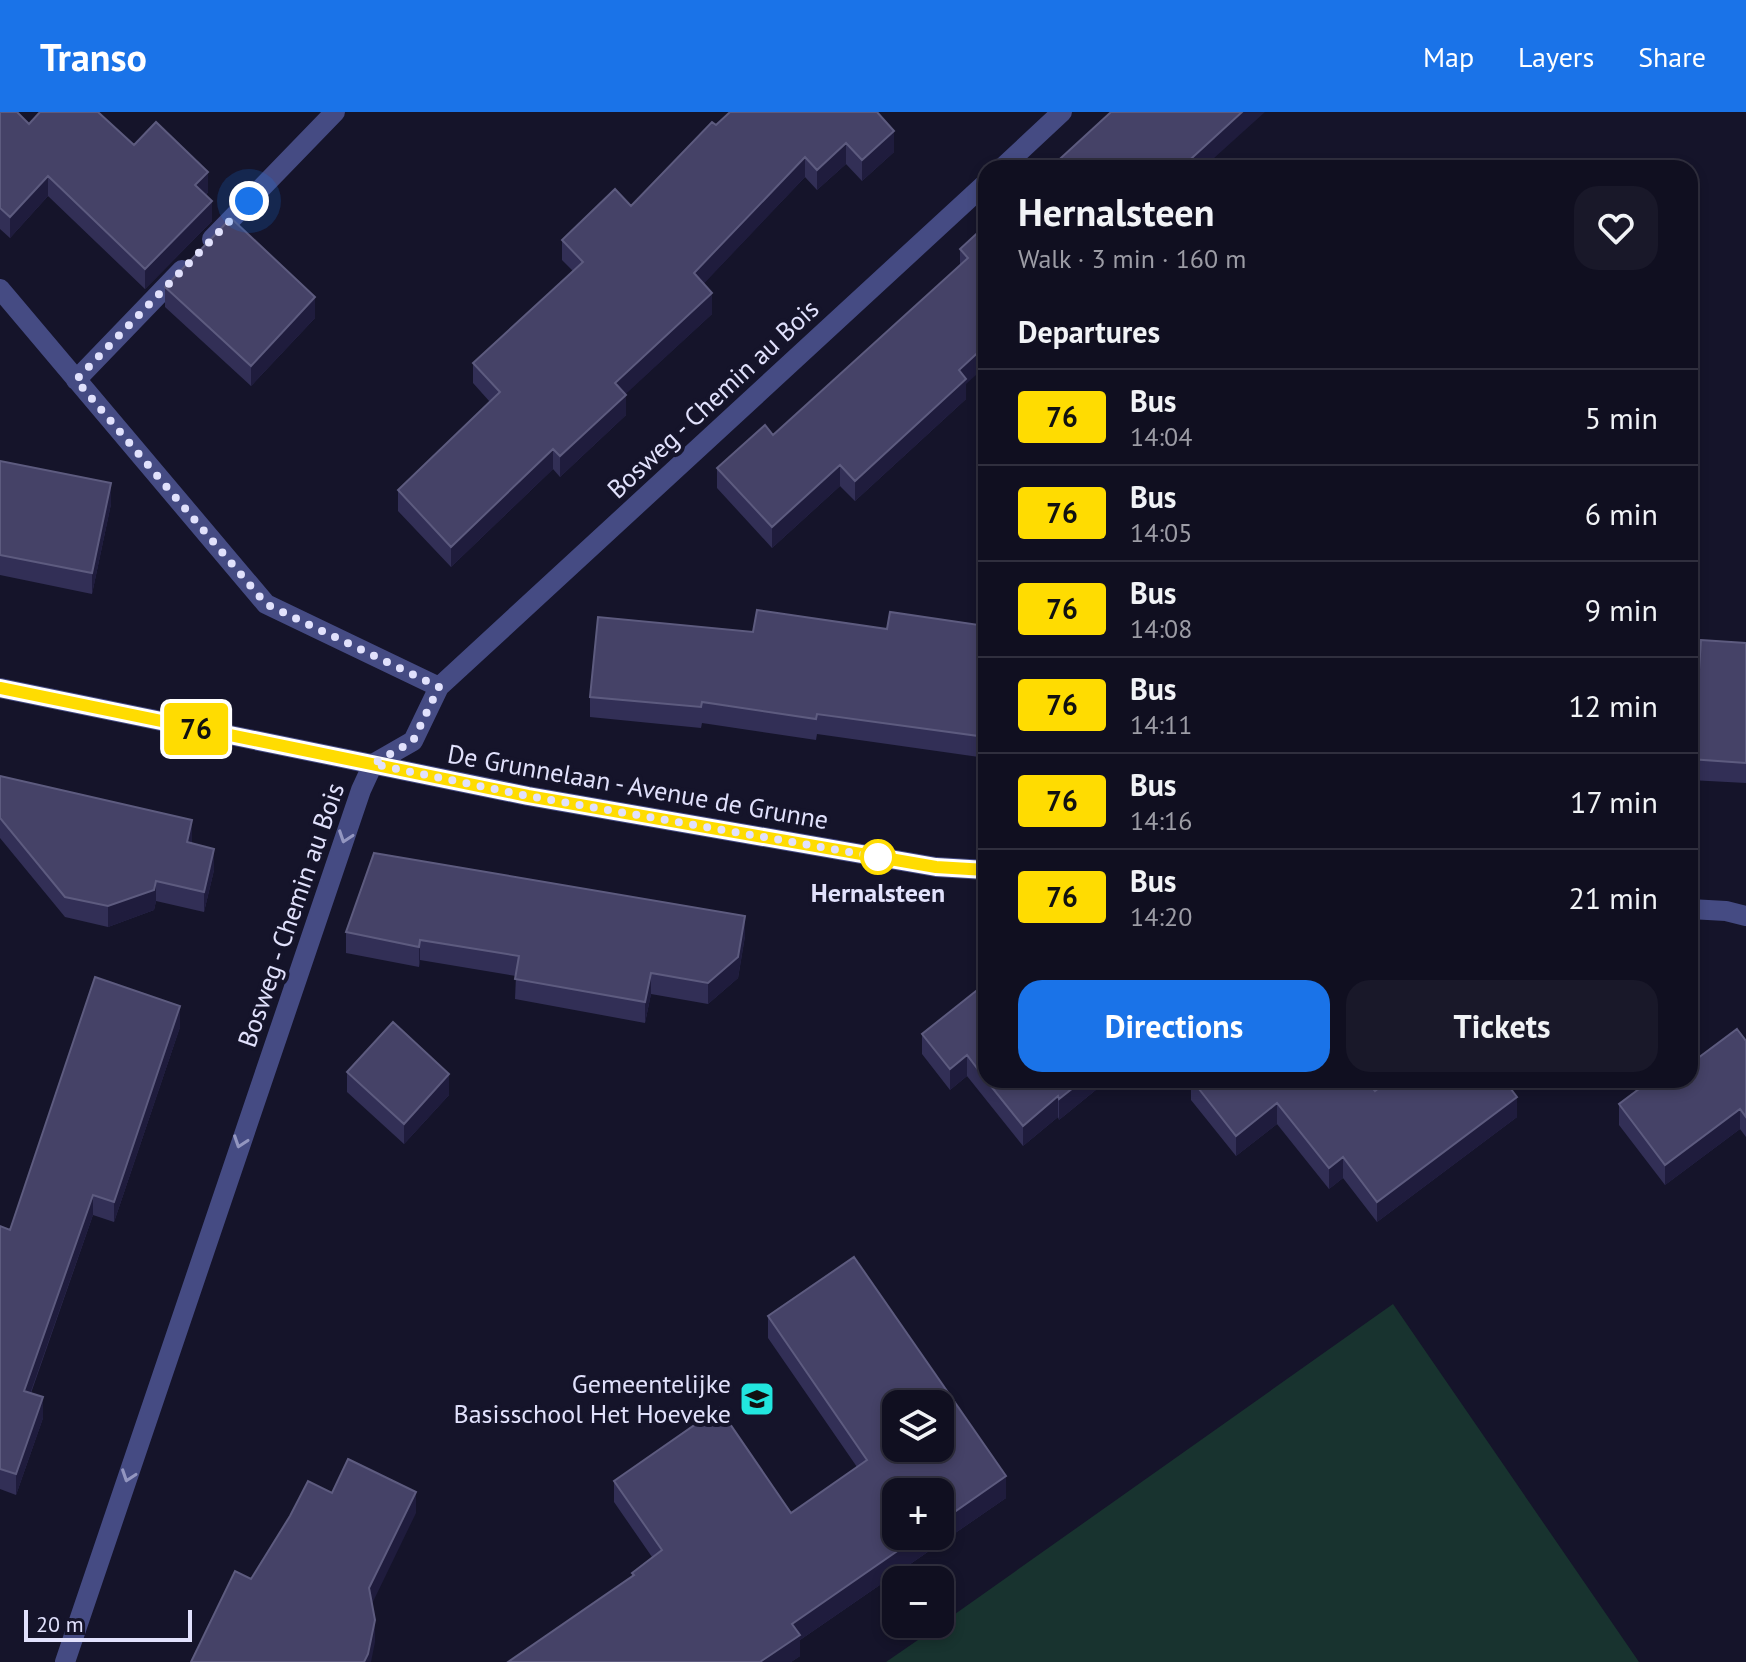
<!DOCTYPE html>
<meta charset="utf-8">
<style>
:root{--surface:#100f20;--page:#191829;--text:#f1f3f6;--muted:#9c9ca5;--line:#302f3e;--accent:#1a73e8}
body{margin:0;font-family:"PT Sans",sans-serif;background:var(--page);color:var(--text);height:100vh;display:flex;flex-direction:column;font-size:30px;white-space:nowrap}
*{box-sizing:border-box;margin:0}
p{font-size:26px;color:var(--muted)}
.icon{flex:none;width:44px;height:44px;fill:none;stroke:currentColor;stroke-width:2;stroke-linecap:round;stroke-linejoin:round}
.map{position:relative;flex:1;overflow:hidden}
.panel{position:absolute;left:978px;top:48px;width:720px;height:928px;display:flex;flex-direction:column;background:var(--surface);border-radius:24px;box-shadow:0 4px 12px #0003,0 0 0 2px var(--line)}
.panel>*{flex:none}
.badge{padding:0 16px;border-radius:6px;font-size:28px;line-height:52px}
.buttons{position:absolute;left:882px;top:1278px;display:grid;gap:16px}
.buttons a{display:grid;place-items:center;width:72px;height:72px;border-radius:16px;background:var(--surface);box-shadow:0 4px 12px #0003,0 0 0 2px var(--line);font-size:40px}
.scale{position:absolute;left:24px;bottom:20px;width:168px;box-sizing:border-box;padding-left:8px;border:4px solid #e1e1fc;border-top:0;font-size:22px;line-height:28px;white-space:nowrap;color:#e1e1fc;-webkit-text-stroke:6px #15142a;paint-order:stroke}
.you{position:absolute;width:40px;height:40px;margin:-20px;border:6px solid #fff;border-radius:50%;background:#1a73e8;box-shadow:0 0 0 12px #1a73e833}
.map>.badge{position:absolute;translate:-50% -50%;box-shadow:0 0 0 4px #fff}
h2{padding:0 40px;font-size:30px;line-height:72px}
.round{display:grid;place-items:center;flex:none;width:84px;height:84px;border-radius:24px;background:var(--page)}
.head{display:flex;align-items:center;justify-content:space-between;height:136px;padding:0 40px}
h1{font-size:38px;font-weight:600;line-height:60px}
.cta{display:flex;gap:16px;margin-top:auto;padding:16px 40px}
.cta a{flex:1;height:92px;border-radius:24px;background:var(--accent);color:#fff;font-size:32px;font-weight:600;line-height:92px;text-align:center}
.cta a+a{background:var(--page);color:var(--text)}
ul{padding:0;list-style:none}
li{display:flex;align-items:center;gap:24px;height:96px;padding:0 40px;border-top:2px solid var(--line)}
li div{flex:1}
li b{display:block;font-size:30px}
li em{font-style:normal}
li .badge{min-width:88px;font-weight:700;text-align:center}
header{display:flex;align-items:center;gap:48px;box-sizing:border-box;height:112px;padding:0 40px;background:var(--accent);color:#fff}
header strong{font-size:38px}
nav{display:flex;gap:44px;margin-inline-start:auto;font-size:28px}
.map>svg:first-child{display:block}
.garden{fill:#18332f}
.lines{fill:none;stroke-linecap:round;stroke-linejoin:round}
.minor{stroke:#454b83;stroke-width:20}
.wall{fill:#322f56}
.shaded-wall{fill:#1f1c3d}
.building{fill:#454267;stroke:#5d5b7f;stroke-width:2;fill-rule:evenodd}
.oneway{stroke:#9396c0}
.line-casing{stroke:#fff;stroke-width:18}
.line{stroke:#ffdc01;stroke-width:12}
.walk{stroke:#e1e1fc;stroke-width:8;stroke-dasharray:0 14.4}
.stop-dot{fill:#fff;stroke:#ffdc01;stroke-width:4}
.labels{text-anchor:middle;stroke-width:8;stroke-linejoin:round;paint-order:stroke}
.street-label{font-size:26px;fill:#e1e1fc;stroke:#15142a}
.stop-label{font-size:26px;font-weight:bold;fill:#e1e1fc;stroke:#15142a}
.poi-label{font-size:26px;fill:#e1e1fc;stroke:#15142a;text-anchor:end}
</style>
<header>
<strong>Transo</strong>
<nav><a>Map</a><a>Layers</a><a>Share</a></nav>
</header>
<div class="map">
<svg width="1746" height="1550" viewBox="0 0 1746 1550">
<rect width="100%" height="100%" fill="#15142a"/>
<path class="garden" d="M 1393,1192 L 1639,1550 L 886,1550 L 931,1519 Z"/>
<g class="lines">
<path class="minor" d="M 1002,56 L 1062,0
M 212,127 L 335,0
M 0,177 L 266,492 L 439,575
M 76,268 L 182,158
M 0,576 L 528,684 L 936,755 L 986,758
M 1690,797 L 1726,799 L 1746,804
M 65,1550 L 361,678 L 373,652 L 413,629 L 439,575 L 986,71"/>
</g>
<path class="wall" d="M 0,0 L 29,12 L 134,33 L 208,80 L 206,83 L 212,109 L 145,177 L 48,84 L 10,126 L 0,117 Z
M 730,0 L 894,40 L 862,69 L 846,52 L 817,78 L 805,65 L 703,172 L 712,202 L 625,282 L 626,303 L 560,365 L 553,357 L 451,455 L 398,399 L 398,378 L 490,290 L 473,271 L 473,251 L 573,159 L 562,148 L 562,128 L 631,94 Z
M 986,113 L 966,272 L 966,287 L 855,389 L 840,374 L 772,436 L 717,376 L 717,356 L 773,323 L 960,153 L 960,137 Z
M 165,175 L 315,206 L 251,274 L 165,195 Z
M 0,349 L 111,392 L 92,482 L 0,463 Z
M 986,514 L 986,646 L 817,622 L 816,628 L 702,611 L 701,616 L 590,605 L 590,585 L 753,520 Z
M 1746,531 L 1746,671 L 1690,668 L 1690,586 L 1697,587 Z
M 0,664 L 192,729 L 192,732 L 214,758 L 204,800 L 156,789 L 154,798 L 108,815 L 65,805 L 0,726 Z
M 346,820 L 745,824 L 738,866 L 708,892 L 651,882 L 645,911 L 515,887 L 516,864 L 420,848 L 419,855 L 346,841 Z
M 180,915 L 114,1110 L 93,1103 L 31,1281 L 43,1306 L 16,1383 L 0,1377 L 0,1114 L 10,1118 Z
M 922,922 L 1108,968 L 1059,1008 L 1058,1005 L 1023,1034 L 967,964 L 950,978 L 922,942 Z
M 1746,929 L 1746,1025 L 1740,1017 L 1665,1073 L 1619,1013 L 1619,992 L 1690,968 Z
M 347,960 L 449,983 L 404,1032 L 347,980 Z
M 1191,968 L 1375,979 L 1517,1005 L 1377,1110 L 1343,1066 L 1329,1077 L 1277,1012 L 1236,1044 L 1191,988 Z
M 768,1204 L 1006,1386 L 800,1528 L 800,1544 L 791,1550 L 508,1550 L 632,1464 L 632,1461 L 652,1445 L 614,1390 L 614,1369 L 791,1401 L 857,1355 L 768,1226 Z"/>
<path class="shaded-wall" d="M 1242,0 L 1265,0 L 1203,56 L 1181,56 Z
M 894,19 L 894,40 L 862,69 L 862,48 Z
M 846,31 L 846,52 L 817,78 L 817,58 Z
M 805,45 L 805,65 L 694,182 L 694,161 Z
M 208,60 L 208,80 L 195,94 L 195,73 Z
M 48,64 L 48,84 L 10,126 L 10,105 Z
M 212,89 L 212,109 L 145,177 L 145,157 Z
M 712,181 L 712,202 L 615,292 L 615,271 Z
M 315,185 L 315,206 L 251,274 L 251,254 Z
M 986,233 L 986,254 L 966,272 L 966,287 L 855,389 L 855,369 L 959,258 Z
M 626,283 L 626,303 L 560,365 L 560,344 Z
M 553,337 L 553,357 L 451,455 L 451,435 Z
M 840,353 L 840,374 L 772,436 L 772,415 Z
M 111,371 L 111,392 L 92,482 L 92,461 Z
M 192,708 L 192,729 L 187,751 L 187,730 Z
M 214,737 L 214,758 L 204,800 L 204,780 Z
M 156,769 L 156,789 L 154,798 L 108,815 L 108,794 Z
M 745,804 L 745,824 L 738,866 L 708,892 L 708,871 Z
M 420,828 L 420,848 L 419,855 L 419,835 Z
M 651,861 L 651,882 L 645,911 L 645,890 Z
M 180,894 L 180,915 L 114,1110 L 114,1090 Z
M 967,943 L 967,964 L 950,978 L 950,957 Z
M 449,962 L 449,983 L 404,1032 L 404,1012 Z
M 1083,968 L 1108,968 L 1059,1008 L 1059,987 Z
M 1058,984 L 1058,1005 L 1023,1034 L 1023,1014 Z
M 1517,985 L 1517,1005 L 1377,1110 L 1377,1090 Z
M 1277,991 L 1277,1012 L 1236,1044 L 1236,1024 Z
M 1740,997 L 1740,1017 L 1665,1073 L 1665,1053 Z
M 1343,1045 L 1343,1066 L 1329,1077 L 1329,1056 Z
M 93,1083 L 93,1103 L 24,1299 L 24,1279 Z
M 43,1285 L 43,1306 L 16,1383 L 16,1362 Z
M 1006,1364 L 1006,1386 L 800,1528 L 800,1544 L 791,1550 L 760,1550 L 792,1512 L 919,1424 L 940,1424 L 940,1410 Z
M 416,1380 L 416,1401 L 369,1498 L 369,1476 Z
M 375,1508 L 375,1530 L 371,1550 L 364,1550 Z"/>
<path class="building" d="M 0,0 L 17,0 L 29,12 L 40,0 L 98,0 L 134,33 L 156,10 L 208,60 L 195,73 L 212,89 L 145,157 L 48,64 L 10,105 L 0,96 Z
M 730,0 L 877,0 L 894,19 L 862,48 L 846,31 L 817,58 L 805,45 L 694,161 L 712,181 L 615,271 L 626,283 L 560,344 L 553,337 L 451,435 L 398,378 L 500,280 L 473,251 L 583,150 L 562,128 L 615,77 L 631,94 L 712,10 L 716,13 Z
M 1111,0 L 1242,0 L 1181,56 L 1050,56 Z
M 231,106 L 315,185 L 251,254 L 165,175 Z
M 986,113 L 986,233 L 959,258 L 966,267 L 855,369 L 840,353 L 772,415 L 717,356 L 765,313 L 773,323 L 968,146 L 960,137 Z
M 0,349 L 111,371 L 92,461 L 0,443 Z
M 757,498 L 887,517 L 890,500 L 986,514 L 986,625 L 817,602 L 816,607 L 702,590 L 701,595 L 590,585 L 598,505 L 753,520 Z
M 1701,528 L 1746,531 L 1746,651 L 1690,647 L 1690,586 L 1697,587 Z
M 0,664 L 192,708 L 187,730 L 214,737 L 204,780 L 156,769 L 154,778 L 108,794 L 65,785 L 0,706 Z
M 374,741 L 745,804 L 738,845 L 708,871 L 651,861 L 645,890 L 515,867 L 519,844 L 420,828 L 419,835 L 346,820 Z
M 95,865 L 180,894 L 114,1090 L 93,1083 L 24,1279 L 43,1285 L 16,1362 L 0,1357 L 0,1114 L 10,1118 Z
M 986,871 L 986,968 L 967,943 L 950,957 L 922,922 Z
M 393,910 L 449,962 L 404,1012 L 347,960 Z
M 1737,917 L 1746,929 L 1746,1005 L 1740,997 L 1665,1053 L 1619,992 L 1651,968 L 1690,968 L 1690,952 Z
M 986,968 L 1083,968 L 1059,987 L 1058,984 L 1023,1014 Z
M 1192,968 L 1366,968 L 1375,979 L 1389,968 L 1504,968 L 1517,985 L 1377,1090 L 1343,1045 L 1329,1056 L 1277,991 L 1236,1024 Z
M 854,1145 L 1006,1364 L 940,1410 L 940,1380 L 896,1380 L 896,1424 L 919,1424 L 792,1512 L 800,1523 L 760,1550 L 508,1550 L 634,1463 L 632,1461 L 662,1438 L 614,1369 L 719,1296 L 791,1401 L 867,1348 L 768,1204 ZM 896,1292 L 940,1292 L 940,1336 L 896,1336 Z
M 348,1347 L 416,1380 L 369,1476 L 375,1508 L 368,1542 L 364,1550 L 191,1550 L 235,1459 L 251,1467 L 290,1404 L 308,1369 L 332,1381 Z"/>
<defs><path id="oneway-chevron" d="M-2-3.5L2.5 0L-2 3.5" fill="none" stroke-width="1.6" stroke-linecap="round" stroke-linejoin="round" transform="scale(2)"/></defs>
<g class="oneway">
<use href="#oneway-chevron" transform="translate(345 725) rotate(109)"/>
<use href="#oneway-chevron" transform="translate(240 1030) rotate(109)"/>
<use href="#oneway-chevron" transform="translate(128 1364) rotate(109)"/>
</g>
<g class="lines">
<defs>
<path id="line" d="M 0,576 L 528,684 L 936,755 L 986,758"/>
</defs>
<use href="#line" class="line-casing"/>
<use href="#line" class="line"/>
<path class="walk" d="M 249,89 L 76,268 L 266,492 L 439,575 L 413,629 L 373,652 L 528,684 L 878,745"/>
</g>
<defs>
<symbol id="school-square" viewBox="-11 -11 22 22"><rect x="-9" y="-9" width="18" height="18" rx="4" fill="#22e6df" stroke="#15142a"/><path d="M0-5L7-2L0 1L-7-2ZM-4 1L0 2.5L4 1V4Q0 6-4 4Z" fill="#111"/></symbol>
</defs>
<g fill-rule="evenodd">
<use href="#school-square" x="737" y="1267" width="40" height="40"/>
</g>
<circle class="stop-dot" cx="878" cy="745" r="16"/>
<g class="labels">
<g class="street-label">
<text transform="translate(713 287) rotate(-43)" y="9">Bosweg - Chemin au Bois</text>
<text transform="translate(638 675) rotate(10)" y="9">De Grunnelaan - Avenue de Grunne</text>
<text transform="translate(291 803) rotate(-71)" y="9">Bosweg - Chemin au Bois</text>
</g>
<g class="stop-label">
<text x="878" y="790">Hernalsteen</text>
</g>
<g class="poi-label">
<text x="731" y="1281">Gemeentelijke<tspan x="731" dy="30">Basisschool Het Hoeveke</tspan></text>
</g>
</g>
</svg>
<div class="buttons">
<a><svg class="icon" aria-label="layers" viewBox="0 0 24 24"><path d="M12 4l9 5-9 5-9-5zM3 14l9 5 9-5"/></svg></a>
<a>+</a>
<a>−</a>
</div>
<div class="scale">20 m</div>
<div class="you" style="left:249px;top:89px"></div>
<b class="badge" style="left:196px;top:617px;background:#ffdc01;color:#111">76</b>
<section class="panel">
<div class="head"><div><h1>Hernalsteen</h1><p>Walk · 3 min · 160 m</p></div><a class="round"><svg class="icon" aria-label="heart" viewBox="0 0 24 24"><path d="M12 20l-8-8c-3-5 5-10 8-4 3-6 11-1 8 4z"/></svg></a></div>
<h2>Departures</h2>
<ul>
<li><span class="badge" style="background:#ffdc01;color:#111">76</span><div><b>Bus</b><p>14:04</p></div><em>5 min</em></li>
<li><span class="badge" style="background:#ffdc01;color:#111">76</span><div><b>Bus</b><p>14:05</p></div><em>6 min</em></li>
<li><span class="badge" style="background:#ffdc01;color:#111">76</span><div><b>Bus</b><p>14:08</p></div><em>9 min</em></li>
<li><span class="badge" style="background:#ffdc01;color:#111">76</span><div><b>Bus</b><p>14:11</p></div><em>12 min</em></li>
<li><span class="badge" style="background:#ffdc01;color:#111">76</span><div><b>Bus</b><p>14:16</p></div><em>17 min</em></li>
<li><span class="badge" style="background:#ffdc01;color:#111">76</span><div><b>Bus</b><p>14:20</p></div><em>21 min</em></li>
</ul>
<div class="cta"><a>Directions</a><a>Tickets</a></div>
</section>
</div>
